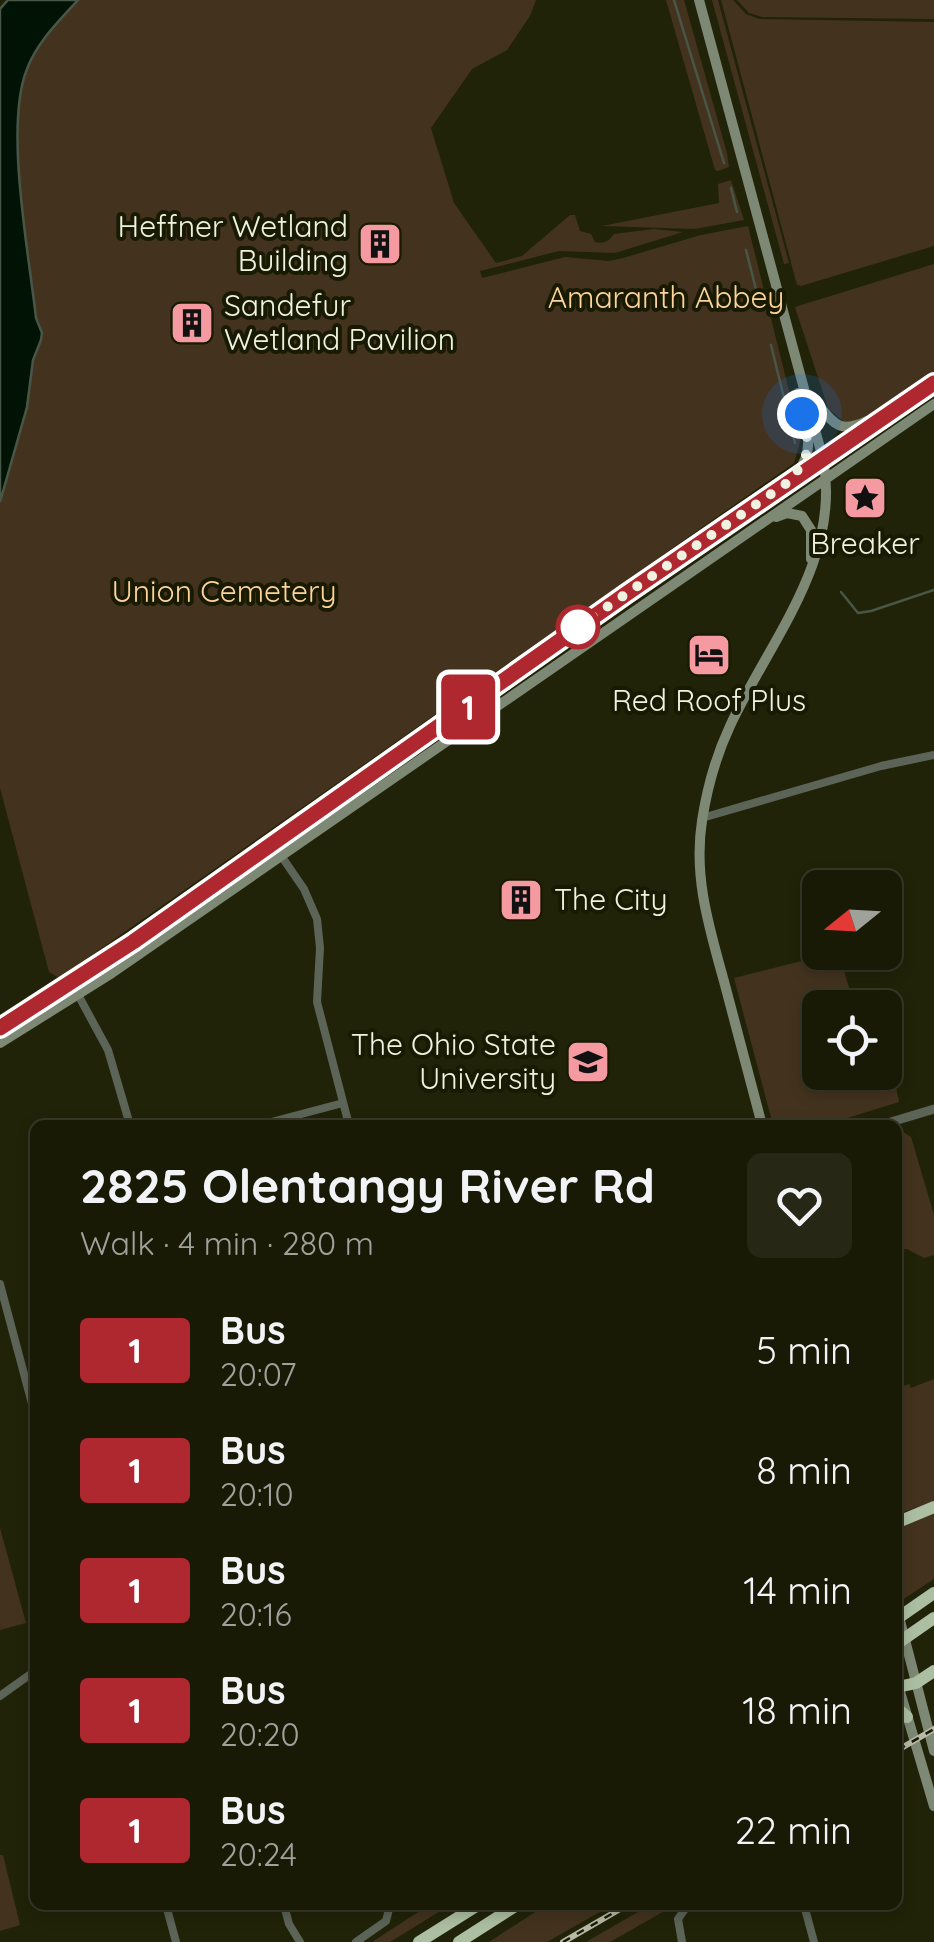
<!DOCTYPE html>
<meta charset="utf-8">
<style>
:root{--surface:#191a06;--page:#262714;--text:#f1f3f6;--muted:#9fa19b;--line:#373828}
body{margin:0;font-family:Quicksand,sans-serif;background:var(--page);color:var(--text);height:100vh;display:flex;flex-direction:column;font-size:38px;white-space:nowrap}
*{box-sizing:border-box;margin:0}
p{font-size:32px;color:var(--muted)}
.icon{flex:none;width:55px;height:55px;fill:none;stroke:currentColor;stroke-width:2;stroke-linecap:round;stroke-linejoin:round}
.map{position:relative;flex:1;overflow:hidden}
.sheet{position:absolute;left:30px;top:1120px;width:872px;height:790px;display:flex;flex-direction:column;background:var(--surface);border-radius:15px;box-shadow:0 5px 15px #0003,0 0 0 2px var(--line)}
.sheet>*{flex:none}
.badge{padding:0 20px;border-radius:8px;font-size:35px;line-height:65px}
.needle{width:65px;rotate:252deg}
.buttons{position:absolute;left:802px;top:870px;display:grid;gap:20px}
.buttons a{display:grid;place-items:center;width:100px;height:100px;border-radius:15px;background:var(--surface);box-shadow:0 5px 15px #0003,0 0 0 2px var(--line);font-size:50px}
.you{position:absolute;width:50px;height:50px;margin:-25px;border:8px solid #fff;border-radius:50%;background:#1a73e8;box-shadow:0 0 0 15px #1a73e833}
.map>.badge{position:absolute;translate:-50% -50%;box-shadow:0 0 0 5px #fff}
.round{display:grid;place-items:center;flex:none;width:105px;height:105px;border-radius:15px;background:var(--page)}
.overview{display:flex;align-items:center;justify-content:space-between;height:170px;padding:0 50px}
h1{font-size:48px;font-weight:700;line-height:75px}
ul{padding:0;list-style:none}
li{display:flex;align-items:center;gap:30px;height:120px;padding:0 50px}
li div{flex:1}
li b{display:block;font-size:38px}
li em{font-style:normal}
li .badge{min-width:110px;font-weight:700;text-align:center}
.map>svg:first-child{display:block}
.green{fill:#43331e}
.water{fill:#001305;stroke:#485647;stroke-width:2.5}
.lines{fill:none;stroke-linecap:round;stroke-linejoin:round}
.stream{stroke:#485647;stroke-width:2.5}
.minor{stroke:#5c6357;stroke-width:8}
.tertiary{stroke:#5c6357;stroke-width:9}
.secondary{stroke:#7d8875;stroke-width:10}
.motorway{stroke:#adbfa2;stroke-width:12}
.rail-casing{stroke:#b7b9a6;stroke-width:6}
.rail{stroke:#181a01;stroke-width:2.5;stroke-dasharray:8;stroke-linecap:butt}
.line-casing{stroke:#fff;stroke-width:22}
.line{stroke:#af272f;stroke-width:15}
.walk{stroke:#eff1e1;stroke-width:10;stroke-dasharray:0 18}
.stop-dot{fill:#fff;stroke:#af272f;stroke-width:5}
.labels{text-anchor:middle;stroke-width:8;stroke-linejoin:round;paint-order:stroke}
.poi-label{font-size:30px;fill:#eff1e1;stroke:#181a01;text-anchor:end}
.park-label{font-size:30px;fill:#fdd39c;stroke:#181a01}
</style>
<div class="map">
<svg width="934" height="1942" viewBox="0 0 934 1942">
<rect width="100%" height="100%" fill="#212308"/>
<path class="green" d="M 78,0 L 536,0 L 530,16 L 507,50 L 472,69 L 431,128 L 454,203 L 496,263 L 522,256 L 570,215 L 575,215 L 580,231 L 591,234 L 595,242 C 604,244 608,242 614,234 L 654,229 L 683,232 L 615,253 L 559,251 L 480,271 L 482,278 L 565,257 L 609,261 L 623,258 L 701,235 L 748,226 L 801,439 L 794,463 L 59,978 L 49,972 L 0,788 L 0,502 L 27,407 L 33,360 L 41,340 L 42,333 L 36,318 C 29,254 4,126 27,69 C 37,42 59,21 78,0 Z
M 666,0 L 684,0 L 727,153 L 729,167 L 718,171 L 715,170 Z
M 712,0 L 718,0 L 789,263 L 784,264 Z
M 721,0 L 733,0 L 746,14 L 759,19 L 934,22 L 934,246 L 801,286 L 797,285 Z
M 737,0 L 934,0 L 934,19 L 762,17 L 749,13 Z
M 731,180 L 744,220 L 695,229 L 602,226 L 719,203 L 718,184 Z
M 934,264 L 934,375 L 863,420 L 845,423 L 828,408 L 795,307 Z
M 833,953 L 836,962 L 841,961 L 855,1007 L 820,1008 L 820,1072 L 874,1073 L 876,1076 L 889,1073 L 894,1078 L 899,1102 L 825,1125 L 773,1125 L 734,978 Z
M 898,1129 L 911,1137 L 934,1215 L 934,1255 L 924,1258 L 907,1249 L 898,1249 Z
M 934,1379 L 934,1501 L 898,1514 L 898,1388 L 909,1384 L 911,1388 Z
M 934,1513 L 934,1579 L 899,1602 L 898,1526 Z
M 0,1528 L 26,1623 L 0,1630 Z
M 0,1855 L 3,1855 L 20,1925 L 0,1931 Z
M 429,1905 L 450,1905 L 390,1942 L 372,1942 Z
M 546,1905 L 612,1905 L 547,1942 L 489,1942 Z
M 650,1905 L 675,1905 L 610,1942 L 586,1942 Z"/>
<path class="water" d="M 8,0 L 78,0 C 59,21 37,42 27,69 C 4,126 29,254 36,318 L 42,333 L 41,340 L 33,360 L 27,407 L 0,502 L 0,9 Z"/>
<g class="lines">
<path class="stream" d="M 674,0 L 724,163
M 731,188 L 737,212
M 746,250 L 761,309
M 771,345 L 795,443
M 841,592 L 858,613 L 871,611 L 934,590"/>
<path class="minor" d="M 702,818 L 881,766 L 934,755
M 273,844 L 304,889 L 317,919 L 320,948 L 317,1002 L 349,1125
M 76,991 L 108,1050 L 130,1125
M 260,1125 L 343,1103
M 0,1284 L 35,1415
M 0,1696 L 35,1671
M 166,1905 L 176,1942
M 284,1905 L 289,1924 L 300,1942
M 804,1905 L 814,1942
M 356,1942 L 386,1921 L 390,1905
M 682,1942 L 678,1919 L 685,1909 L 696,1905"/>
<path class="tertiary" d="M 881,1125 L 934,1109"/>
<path class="secondary" d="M 699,0 L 823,459 C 842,559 770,640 730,726 C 716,756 707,788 702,821 C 693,878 710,930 725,985 C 737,1032 750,1078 762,1125
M 806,393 C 830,410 830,439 867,421
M 797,472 C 818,450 804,419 798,393
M 776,517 L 787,513 L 802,516 L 811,530 L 811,559
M 0,1028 L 105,962 L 626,593 L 934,383
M 0,1043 L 112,973 L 934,404
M 898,1613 L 934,1751
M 898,1685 L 934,1806"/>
<path class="motorway" d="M 898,1522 L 934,1507
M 898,1618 L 934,1593
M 898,1643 L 934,1618
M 898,1687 L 916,1683 L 934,1671
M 898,1709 L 907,1717
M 419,1942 L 478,1905
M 459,1942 L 517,1905"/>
<defs>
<path id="rail" d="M 898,1750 L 934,1729
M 563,1942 L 627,1905"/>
</defs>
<use href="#rail" class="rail-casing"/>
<use href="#rail" class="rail"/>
</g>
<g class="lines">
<defs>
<path id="line" d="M 0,1028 L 133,942 L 626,594 L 934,383"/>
</defs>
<use href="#line" class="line-casing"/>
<use href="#line" class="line"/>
<path class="walk" d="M 578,627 L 787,483 C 812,455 810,449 802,414"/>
</g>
<defs>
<symbol id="building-square" viewBox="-11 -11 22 22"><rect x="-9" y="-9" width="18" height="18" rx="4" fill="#f49aa0" stroke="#181a01"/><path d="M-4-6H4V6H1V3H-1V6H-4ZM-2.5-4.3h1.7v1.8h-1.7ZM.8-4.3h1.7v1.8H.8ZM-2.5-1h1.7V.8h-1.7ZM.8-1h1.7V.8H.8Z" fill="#111"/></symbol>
<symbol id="sight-square" viewBox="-11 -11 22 22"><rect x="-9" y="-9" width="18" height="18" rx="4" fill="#f49aa0" stroke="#181a01"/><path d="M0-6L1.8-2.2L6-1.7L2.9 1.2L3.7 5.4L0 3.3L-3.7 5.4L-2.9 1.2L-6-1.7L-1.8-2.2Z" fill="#111"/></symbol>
<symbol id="hotel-square" viewBox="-11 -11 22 22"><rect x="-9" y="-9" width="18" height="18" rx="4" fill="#f49aa0" stroke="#181a01"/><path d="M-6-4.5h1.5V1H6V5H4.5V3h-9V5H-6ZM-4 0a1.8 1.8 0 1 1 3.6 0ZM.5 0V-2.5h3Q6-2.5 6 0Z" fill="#111"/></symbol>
<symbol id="university-square" viewBox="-11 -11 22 22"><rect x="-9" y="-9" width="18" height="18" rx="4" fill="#f49aa0" stroke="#181a01"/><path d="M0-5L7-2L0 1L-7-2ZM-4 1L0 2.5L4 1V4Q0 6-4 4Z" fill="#111"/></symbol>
</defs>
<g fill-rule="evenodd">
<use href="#building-square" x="355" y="219" width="50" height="50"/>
<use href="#building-square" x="167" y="298" width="50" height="50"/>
<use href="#sight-square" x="840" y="473" width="50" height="50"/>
<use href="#hotel-square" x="684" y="630" width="50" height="50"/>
<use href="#building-square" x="496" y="875" width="50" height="50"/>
<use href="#university-square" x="563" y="1037" width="50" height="50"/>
</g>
<circle class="stop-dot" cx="578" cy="627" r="20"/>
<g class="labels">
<g class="poi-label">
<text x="348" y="237">Heffner Wetland<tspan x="348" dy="34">Building</tspan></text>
<text x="224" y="316" text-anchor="start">Sandefur<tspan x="224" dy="34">Wetland Pavilion</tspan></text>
<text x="865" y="554" text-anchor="middle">Breaker</text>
<text x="709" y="711" text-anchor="middle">Red Roof Plus</text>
<text x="554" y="910" text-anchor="start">The City</text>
<text x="556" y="1055">The Ohio State<tspan x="556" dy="34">University</tspan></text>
</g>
<g class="park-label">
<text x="666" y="308">Amaranth Abbey</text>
<text x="224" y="602">Union Cemetery</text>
</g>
</g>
</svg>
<div class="buttons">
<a><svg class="needle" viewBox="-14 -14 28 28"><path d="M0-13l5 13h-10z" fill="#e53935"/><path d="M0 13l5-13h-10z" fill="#9fa19b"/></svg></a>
<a><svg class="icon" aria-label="locate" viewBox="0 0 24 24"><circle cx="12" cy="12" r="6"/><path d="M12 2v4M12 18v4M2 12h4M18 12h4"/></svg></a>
</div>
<div class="you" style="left:802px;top:414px"></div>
<b class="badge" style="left:468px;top:707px;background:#af272f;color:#fff">1</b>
<section class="sheet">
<div class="overview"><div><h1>2825 Olentangy River Rd</h1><p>Walk · 4 min · 280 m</p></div><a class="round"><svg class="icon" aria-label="heart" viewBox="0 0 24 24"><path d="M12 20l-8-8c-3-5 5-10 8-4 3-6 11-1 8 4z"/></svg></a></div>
<ul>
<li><span class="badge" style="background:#af272f;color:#fff">1</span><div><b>Bus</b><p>20:07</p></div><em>5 min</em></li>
<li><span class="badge" style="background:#af272f;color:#fff">1</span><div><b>Bus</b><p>20:10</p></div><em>8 min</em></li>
<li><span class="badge" style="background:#af272f;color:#fff">1</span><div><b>Bus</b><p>20:16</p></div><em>14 min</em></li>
<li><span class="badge" style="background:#af272f;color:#fff">1</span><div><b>Bus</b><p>20:20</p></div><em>18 min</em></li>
<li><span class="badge" style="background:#af272f;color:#fff">1</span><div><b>Bus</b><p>20:24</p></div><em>22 min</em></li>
</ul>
</section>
</div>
